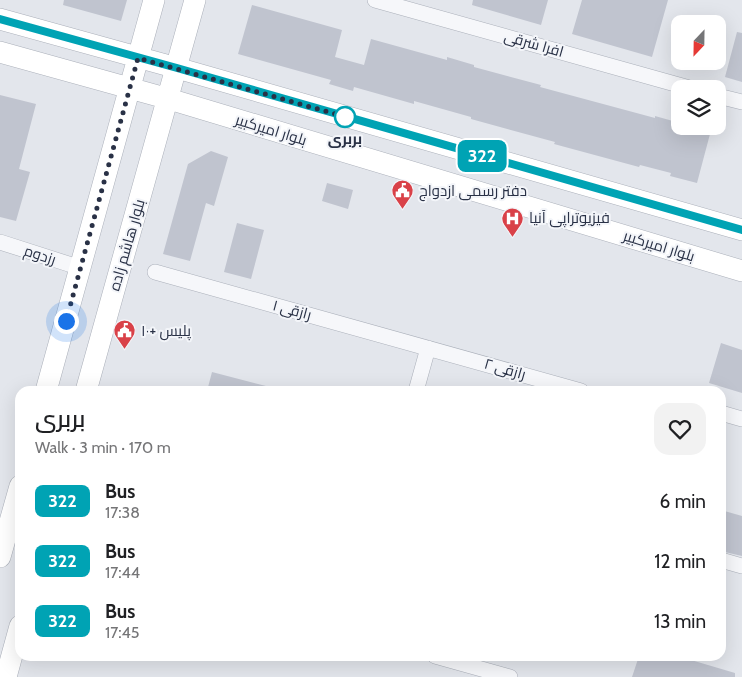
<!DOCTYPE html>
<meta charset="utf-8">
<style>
:root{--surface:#fff;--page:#f2f2f2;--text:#202124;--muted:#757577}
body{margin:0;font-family:Cabin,Cairo,sans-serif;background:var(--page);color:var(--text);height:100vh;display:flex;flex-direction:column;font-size:19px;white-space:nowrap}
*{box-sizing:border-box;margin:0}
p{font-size:16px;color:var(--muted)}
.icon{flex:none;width:28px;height:28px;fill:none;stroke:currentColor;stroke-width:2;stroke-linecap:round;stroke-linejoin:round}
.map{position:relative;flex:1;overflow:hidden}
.side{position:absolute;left:15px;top:386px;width:711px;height:275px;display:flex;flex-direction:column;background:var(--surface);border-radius:15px;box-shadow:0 5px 20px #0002}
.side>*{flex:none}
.badge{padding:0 10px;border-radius:8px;font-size:18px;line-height:32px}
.needle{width:32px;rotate:202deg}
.fabs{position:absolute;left:671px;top:15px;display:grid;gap:10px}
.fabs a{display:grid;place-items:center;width:55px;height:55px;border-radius:10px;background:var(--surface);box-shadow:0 5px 20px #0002;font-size:25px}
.you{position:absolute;width:25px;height:25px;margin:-12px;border:4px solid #fff;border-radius:50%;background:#1a73e8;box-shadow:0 0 0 8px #1a73e833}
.map>.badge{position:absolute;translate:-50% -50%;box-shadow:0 0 0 2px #fff}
.round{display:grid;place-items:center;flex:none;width:52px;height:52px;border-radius:15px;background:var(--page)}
.summary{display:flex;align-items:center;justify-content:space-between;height:85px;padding:0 20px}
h1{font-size:24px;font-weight:600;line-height:38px}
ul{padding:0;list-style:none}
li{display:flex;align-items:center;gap:15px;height:60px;padding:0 20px}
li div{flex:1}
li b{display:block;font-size:19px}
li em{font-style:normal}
li .badge{min-width:55px;font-weight:700;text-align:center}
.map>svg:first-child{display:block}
.building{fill:#c0c4cf}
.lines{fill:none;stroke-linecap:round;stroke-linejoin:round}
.street-casing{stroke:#abb0ba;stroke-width:16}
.secondary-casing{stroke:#abb0ba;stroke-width:22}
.street{stroke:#f6f7fa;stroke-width:15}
.secondary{stroke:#fff;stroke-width:21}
.line-casing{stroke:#fff;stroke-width:11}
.line{stroke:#00a3b4;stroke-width:8}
.walk{stroke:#293146;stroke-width:5;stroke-dasharray:0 9}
.stop-dot{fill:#fff;stroke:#00a3b4;stroke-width:2.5}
.labels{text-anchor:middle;stroke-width:4;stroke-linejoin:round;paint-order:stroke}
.street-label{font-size:15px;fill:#293146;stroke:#f3f5f9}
.stop-label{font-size:15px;font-weight:bold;fill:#293146;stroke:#f3f5f9}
.poi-label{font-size:15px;fill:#293146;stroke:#f3f5f9;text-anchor:start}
</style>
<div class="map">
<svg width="742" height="677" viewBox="0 0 742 677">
<rect width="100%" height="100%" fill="#e3e6ec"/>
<path class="building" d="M 64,0 L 127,0 L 121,21 L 63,5 Z
M 473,0 L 548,0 L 541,25 L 472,5 Z
M 582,0 L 668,0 L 652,57 L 572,34 Z
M 252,5 L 342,30 L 335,57 L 364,65 L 371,39 L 447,60 L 447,57 L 474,65 L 474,67 L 541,85 L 540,87 L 655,118 L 655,116 L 680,123 L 680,126 L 710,134 L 697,183 L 670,176 L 671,173 L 640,165 L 639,167 L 554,144 L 555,142 L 471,119 L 471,117 L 414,101 L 414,104 L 354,87 L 353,91 L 329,84 L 331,80 L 238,54 Z
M 737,32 L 742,33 L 742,82 L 725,77 Z
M 0,95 L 36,104 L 19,169 L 30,172 L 16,221 L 0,217 Z
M 211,151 L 228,157 L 214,206 L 206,203 L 190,261 L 163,254 L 188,164 Z
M 327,183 L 353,190 L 348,209 L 322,201 Z
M 237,223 L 264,230 L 251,279 L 224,272 Z
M 721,343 L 742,350 L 742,393 L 709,383 Z
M 212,372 L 266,386 L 265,391 L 207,391 Z
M 721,510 L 742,516 L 742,556 L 721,551 Z
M 639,656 L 692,656 L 691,660 L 735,673 L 735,677 L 632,677 Z"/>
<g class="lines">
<defs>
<path id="street" d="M 375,0 L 693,89
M 718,96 L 742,102
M 0,242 L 81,268
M 155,272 L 581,391
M 416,391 L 428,348
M 721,413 L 742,419
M 721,560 L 742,566
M 435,656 L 510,677"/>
<path id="secondary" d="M 0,19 L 177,68 L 742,230
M 0,52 L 169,99 L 742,271
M 46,391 L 154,0
M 86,391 L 195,0
M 0,557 L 20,486
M 6,677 L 20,626"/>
</defs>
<use href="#street" class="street-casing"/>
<use href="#secondary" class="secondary-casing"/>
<use href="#street" class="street"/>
<use href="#secondary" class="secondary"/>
</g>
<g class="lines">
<defs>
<path id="line" d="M 0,19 L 177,68 L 742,230"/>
</defs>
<use href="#line" class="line-casing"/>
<use href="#line" class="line"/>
<path class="walk" d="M 66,321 L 138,58 L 346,117 L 345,117"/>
</g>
<defs>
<symbol id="civic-pin" viewBox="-11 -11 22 30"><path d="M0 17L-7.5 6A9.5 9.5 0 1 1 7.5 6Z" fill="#d94148" stroke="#f3f5f9"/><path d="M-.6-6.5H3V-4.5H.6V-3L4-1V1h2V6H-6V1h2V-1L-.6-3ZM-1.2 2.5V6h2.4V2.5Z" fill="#fff"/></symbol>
<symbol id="hospital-pin" viewBox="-11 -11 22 30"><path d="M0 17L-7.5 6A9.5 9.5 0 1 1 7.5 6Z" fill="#d94148" stroke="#f3f5f9"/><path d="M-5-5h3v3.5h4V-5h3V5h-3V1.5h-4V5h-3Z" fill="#fff"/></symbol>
</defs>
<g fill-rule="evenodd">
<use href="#civic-pin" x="390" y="178" width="25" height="34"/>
<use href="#hospital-pin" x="500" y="206" width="25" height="34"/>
<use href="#civic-pin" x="112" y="318" width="25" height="34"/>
</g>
<circle class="stop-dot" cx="345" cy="117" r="10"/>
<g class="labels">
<g class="street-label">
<text transform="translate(534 44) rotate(16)" y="5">افرا شرقی</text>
<text transform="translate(271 130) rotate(17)" y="5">بلوار امیرکبیر</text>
<text transform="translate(127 245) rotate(-74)" y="5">بلوار هاشم زاده</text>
<text transform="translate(659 246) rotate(17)" y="5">بلوار امیرکبیر</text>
<text transform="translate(40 255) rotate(18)" y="5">رزدوم</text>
<text transform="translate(292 310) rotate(15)" y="5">رازقی ۱</text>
<text transform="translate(505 369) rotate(16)" y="5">رازقی ۲</text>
</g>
<g class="stop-label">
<text x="345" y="144">بربری</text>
</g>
<g class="poi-label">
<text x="419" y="196">دفتر رسمی ازدواج</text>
<text x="529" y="223">فیزیوتراپی آنیا</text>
<text x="141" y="336">پلیس +۱۰</text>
</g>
</g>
</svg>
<div class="fabs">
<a><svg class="needle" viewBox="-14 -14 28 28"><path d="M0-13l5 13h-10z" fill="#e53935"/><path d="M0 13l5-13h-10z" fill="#757577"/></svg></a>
<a><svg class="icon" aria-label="layers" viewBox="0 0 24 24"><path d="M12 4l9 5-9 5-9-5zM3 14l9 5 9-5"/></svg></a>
</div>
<div class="you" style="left:66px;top:321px"></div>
<b class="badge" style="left:482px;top:156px;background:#00a3b4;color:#fff">322</b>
<section class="side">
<div class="summary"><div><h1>بربری</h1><p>Walk · 3 min · 170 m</p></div><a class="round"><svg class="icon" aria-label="heart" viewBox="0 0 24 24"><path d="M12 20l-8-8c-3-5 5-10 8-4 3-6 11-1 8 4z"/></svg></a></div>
<ul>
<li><span class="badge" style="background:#00a3b4;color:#fff">322</span><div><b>Bus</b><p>17:38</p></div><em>6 min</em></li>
<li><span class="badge" style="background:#00a3b4;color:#fff">322</span><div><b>Bus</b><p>17:44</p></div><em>12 min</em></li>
<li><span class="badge" style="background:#00a3b4;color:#fff">322</span><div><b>Bus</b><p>17:45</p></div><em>13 min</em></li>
</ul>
</section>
</div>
